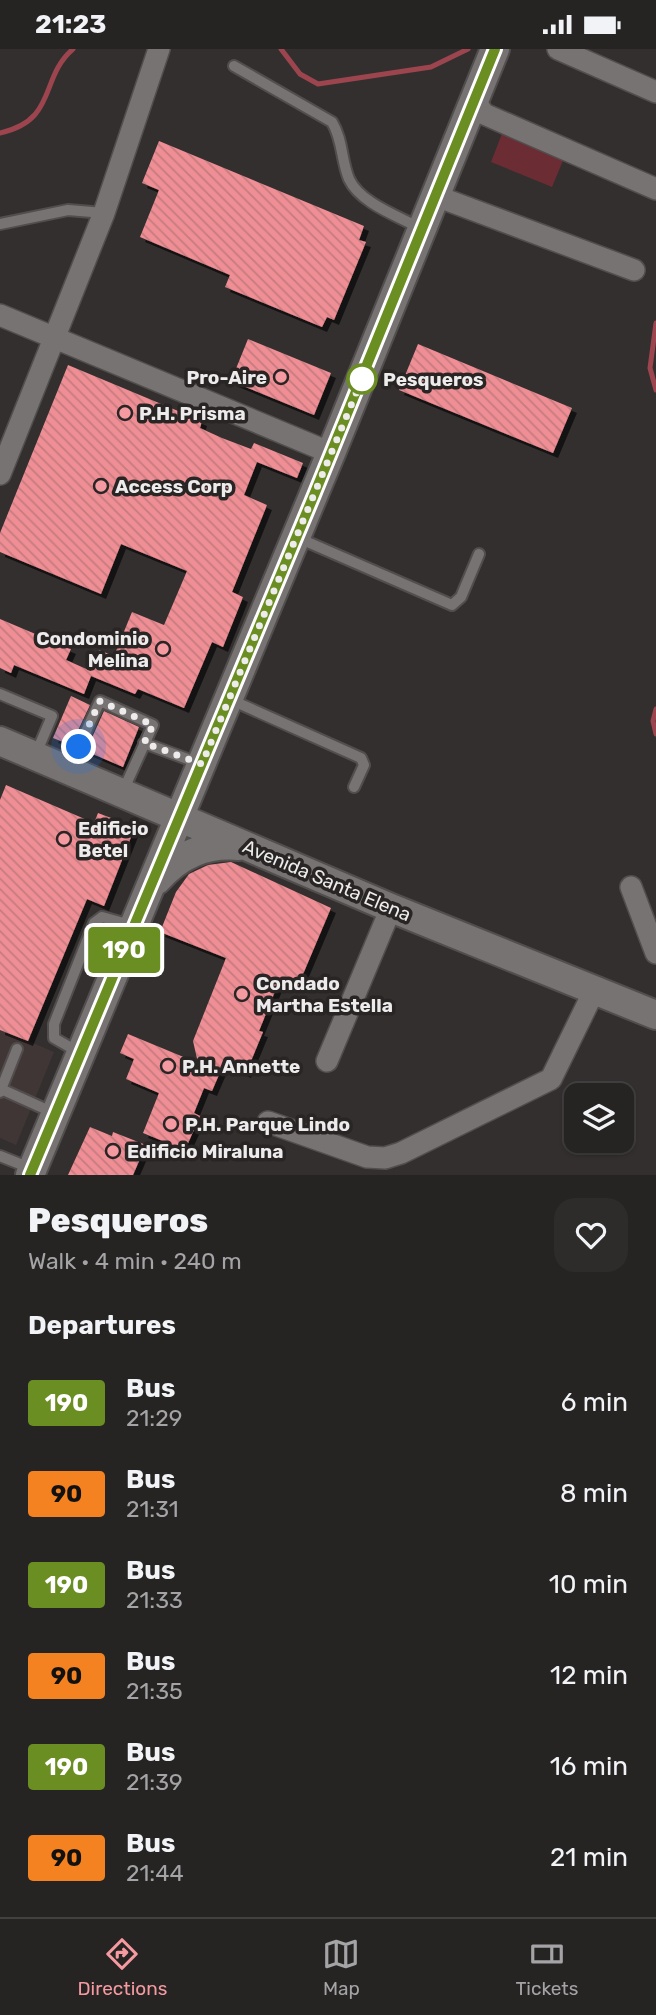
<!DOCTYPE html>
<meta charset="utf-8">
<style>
:root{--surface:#262323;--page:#2e2b2b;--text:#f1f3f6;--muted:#a4a4a6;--line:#424041;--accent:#f49aa0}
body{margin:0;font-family:Rubik,sans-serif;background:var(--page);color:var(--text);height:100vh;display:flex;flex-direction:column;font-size:26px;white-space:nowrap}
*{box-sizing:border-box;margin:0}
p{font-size:23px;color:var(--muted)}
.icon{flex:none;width:38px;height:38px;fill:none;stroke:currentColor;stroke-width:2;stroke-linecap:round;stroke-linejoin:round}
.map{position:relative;height:1126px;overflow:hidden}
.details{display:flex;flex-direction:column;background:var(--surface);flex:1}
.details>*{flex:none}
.badge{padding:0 14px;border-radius:5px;font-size:24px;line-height:46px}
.controls{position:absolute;left:564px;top:1034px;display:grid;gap:14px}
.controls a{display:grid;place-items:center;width:70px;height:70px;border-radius:14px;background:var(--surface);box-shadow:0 2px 5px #0004,0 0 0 2px var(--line);font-size:35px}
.you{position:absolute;width:35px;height:35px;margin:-18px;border:5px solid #fff;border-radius:50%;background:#1a73e8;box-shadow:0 0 0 10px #1a73e833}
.map>.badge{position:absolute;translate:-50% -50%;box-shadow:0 0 0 4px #fff}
h2{padding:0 28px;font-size:26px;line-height:63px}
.round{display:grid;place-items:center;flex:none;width:74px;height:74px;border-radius:21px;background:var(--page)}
.head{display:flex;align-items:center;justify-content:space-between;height:119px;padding:0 28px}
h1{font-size:33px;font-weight:800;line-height:52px}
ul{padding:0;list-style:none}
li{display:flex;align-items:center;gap:21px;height:91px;padding:0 28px}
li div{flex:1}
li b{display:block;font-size:26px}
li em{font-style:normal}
li .badge{min-width:77px;font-weight:700;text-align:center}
.status{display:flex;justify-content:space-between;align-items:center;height:49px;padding:0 35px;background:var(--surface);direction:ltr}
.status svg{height:19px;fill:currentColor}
.tab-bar{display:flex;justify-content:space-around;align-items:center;height:98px;border-top:2px solid var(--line);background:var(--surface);font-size:19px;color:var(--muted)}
.tab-bar a{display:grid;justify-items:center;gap:4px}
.tab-bar .selected{color:var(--accent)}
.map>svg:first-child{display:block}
.built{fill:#413636}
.garden{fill:#6c2c33}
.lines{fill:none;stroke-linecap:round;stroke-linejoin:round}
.stream{stroke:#9d454e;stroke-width:5}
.building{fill:url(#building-back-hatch);filter:url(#shadow)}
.lane-casing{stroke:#524e4e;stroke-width:14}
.street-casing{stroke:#524e4e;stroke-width:24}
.secondary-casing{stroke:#524e4e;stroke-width:32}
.lane{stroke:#787373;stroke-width:10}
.street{stroke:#787373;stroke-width:21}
.secondary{stroke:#787373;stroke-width:28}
.line-casing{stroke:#fff;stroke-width:16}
.line{stroke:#6b8e23;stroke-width:10}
.walk{stroke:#edebeb;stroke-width:7;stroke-dasharray:0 12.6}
.poi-dot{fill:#f49aa0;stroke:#292525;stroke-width:2.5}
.stop-dot{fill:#fff;stroke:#6b8e23;stroke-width:3.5}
.labels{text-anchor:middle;stroke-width:7;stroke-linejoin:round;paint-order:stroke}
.poi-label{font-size:19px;font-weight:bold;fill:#edebeb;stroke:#292525;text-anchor:start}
.stop-label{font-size:19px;font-weight:bold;fill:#edebeb;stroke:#292525;text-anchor:start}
.street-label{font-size:19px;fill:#edebeb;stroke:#292525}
</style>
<div class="status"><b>21:23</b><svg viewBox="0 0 49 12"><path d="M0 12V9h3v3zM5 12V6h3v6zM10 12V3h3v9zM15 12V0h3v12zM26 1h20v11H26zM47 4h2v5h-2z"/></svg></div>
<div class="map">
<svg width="656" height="1126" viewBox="0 0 656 1126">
<defs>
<pattern id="building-back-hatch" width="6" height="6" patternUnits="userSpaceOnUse" patternTransform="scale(1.75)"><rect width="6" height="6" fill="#ef8e94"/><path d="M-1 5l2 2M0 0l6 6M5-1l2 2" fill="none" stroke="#c57c80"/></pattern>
<filter id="shadow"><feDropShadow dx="5" dy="5" stdDeviation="0" flood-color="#0009"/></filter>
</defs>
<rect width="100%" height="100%" fill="#332f2f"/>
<path class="built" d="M 0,980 L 54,1003 L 16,1096 L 0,1089 Z"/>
<path class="garden" d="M 505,77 L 567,102 L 552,138 L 491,113 Z"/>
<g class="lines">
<path class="stream" d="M 281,0 L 300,25 L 318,35 L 431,18 L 468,0
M 0,84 C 58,71 39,29 73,0
M 656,274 L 650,319 L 656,341
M 656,660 L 653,672 L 656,685"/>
</g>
<path class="building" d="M 159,92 L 364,177 L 359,191 L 366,193 L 334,271 L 327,268 L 322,278 L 225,238 L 230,226 L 140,188 L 159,141 L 142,134 Z
M 248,290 L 331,324 L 314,366 L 231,332 Z
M 418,295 L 572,359 L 553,404 L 399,341 Z
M 68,316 L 202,372 L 200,379 L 222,389 L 251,400 L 254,394 L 303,414 L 297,429 L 257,413 L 244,446 L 267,456 L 232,543 L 243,548 L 223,598 L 212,593 L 184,659 L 138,640 L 135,645 L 91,627 L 84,645 L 14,616 L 11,624 L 0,619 L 0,570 L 71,600 L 66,611 L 91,622 L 99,601 L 114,607 L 132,563 L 164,576 L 187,522 L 121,495 L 101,545 L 0,503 L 0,484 Z
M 71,647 L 90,656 L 71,696 L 53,689 Z
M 104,662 L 139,678 L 123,718 L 86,702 Z
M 6,736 L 94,774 L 98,764 L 135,778 L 104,857 L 87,850 L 28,992 L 0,981 L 0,751 Z
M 231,813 L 331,859 L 298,937 L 280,930 L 259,982 L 263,983 L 246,1024 L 224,1014 L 212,1042 L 204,1039 L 194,1064 L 200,1067 L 185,1101 L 143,1084 L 159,1044 L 126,1030 L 134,1010 L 120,1004 L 128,985 L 198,1014 L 193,992 L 226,909 L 160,883 L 176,843 L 189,825 L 208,816 Z
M 90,1078 L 112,1087 L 113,1083 L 146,1096 L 133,1126 L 68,1126 Z"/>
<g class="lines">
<defs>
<path id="lane" d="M 234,17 L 332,73 C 343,91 341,111 349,130 C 360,154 398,167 420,179
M 0,175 L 68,161 L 104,164
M 296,488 L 452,556 L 461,548 L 479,505
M 0,645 L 52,667 L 35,707
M 229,650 L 361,709 L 364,716 L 354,738
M 144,694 L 201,715
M 68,721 L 100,652 L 153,676 L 123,742
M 80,1004 L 54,989 L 54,975 L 94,874 L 102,868 L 131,876
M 1,1040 L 54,1064
M 0,1043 L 17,1000
M 0,1107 L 30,1119"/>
<path id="street" d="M 558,0 L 656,43
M 479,58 L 484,65 L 656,140
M 436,147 L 634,221
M 0,266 L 331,404
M 0,425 L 104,164 L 159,0
M 631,838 L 656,904
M 327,1012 L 391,859
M 268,1073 L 367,1108 L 385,1109 L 401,1104 L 551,1030 L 594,942"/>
<path id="secondary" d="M 0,692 L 391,859 L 656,966
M 157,831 C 179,806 205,794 239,797
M 30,1126 L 331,404 L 495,0"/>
</defs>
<use href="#lane" class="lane-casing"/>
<use href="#street" class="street-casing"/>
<use href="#secondary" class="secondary-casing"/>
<use href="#lane" class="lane"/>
<use href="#street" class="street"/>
<use href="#secondary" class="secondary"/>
</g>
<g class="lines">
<defs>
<path id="line" d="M 30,1126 L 314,446 L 495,0"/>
</defs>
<use href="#line" class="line-casing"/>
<use href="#line" class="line"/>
<path class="walk" d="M 79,698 L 100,652 L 153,676 L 144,694 L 202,715 L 362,330"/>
</g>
<g class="poi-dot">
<circle cx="281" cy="328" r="7"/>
<circle cx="125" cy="364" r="7"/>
<circle cx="101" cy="437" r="7"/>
<circle cx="163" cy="600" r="7"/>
<circle cx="64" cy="790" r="7"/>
<circle cx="242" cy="945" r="7"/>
<circle cx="168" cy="1017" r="7"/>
<circle cx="171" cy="1075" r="7"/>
<circle cx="113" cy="1102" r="7"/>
</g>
<circle class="stop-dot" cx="362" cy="330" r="14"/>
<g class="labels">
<g class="poi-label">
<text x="267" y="335" text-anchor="end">Pro-Aire</text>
<text x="139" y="371">P.H. Prisma</text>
<text x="115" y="444">Access Corp</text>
<text x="149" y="596" text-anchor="end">Condominio<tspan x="149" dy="22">Melina</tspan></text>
<text x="78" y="786">Edificio<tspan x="78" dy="22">Betel</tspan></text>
<text x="256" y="941">Condado<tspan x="256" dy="22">Martha Estella</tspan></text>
<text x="182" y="1024">P.H. Annette</text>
<text x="185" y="1082">P.H. Parque Lindo</text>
<text x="127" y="1109">Edificio Miraluna</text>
</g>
<g class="stop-label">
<text x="383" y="337">Pesqueros</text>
</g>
<g class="street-label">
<text transform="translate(327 831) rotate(23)" y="7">Avenida Santa Elena</text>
</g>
</g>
</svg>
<div class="controls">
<a><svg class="icon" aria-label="layers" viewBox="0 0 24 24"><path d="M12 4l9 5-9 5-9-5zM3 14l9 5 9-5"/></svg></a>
</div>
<div class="you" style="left:79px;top:698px"></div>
<b class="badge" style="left:124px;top:901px;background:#6b8e23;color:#fff">190</b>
</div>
<section class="details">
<div class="head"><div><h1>Pesqueros</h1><p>Walk · 4 min · 240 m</p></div><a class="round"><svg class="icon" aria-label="heart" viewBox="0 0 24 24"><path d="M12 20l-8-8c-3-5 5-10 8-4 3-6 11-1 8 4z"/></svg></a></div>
<h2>Departures</h2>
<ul>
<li><span class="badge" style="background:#6b8e23;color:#fff">190</span><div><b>Bus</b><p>21:29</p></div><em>6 min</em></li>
<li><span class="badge" style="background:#f58220;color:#111">90</span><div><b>Bus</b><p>21:31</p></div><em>8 min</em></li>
<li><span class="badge" style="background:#6b8e23;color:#fff">190</span><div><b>Bus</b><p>21:33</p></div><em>10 min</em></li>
<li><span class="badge" style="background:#f58220;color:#111">90</span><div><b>Bus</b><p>21:35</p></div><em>12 min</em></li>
<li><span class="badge" style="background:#6b8e23;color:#fff">190</span><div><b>Bus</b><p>21:39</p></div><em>16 min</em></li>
<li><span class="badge" style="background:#f58220;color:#111">90</span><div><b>Bus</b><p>21:44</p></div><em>21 min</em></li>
</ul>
</section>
<nav class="tab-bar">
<a class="selected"><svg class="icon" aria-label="directions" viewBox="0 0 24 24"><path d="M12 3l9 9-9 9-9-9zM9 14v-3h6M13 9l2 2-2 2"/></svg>Directions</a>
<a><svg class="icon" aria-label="map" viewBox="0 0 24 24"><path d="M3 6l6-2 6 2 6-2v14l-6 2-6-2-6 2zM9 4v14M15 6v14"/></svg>Map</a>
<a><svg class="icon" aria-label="tickets" viewBox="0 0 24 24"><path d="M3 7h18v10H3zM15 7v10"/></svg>Tickets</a>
</nav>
